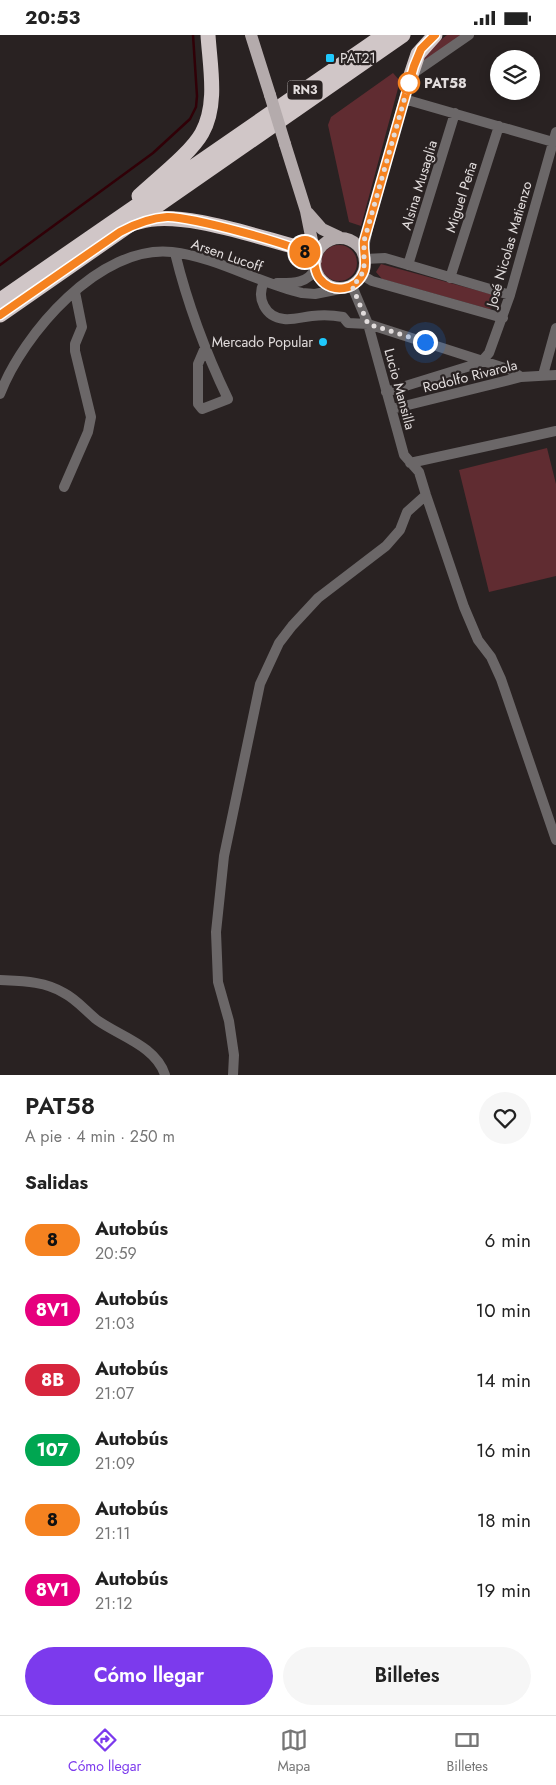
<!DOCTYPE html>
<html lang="es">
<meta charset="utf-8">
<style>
:root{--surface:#fff;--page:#f6f6f6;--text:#222;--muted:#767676;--line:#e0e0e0;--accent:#7c3aed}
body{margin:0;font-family:Jost,sans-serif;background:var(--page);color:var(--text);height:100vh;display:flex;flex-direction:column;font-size:19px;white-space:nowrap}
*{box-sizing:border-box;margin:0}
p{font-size:16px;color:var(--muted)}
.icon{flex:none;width:28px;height:28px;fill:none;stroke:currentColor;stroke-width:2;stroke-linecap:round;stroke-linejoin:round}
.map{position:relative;height:1040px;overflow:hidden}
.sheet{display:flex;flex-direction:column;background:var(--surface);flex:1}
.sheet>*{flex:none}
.badge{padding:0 10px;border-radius:16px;font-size:18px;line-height:32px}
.buttons{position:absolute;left:490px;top:15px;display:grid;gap:10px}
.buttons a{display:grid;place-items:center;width:50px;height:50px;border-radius:50%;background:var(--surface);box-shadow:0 2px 12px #0003;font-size:25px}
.you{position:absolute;width:25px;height:25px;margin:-12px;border:4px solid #fff;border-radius:50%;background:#1a73e8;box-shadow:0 0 0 8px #1a73e833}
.map>.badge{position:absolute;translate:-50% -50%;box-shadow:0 0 0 2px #fff}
h2{padding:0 25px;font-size:19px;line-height:45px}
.round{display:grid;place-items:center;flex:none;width:52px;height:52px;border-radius:26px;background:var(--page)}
.headline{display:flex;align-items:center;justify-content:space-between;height:85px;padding:0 25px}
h1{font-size:24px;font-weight:600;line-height:38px}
.primary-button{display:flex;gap:10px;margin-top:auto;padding:10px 25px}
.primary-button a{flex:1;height:58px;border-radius:30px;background:var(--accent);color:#fff;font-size:20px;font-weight:600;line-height:58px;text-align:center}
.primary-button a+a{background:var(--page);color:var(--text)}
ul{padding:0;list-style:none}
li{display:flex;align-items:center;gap:15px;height:70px;padding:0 25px}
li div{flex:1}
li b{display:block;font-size:19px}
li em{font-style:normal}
li .badge{min-width:55px;font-weight:700;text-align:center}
.status{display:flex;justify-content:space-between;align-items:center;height:35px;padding:0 25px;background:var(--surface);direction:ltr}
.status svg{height:14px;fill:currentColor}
.tab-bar{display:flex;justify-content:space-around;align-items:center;height:70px;border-top:1px solid var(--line);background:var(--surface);font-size:14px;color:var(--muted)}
.tab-bar a{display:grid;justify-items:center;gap:2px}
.tab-bar .on{color:var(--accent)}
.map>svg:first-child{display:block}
.green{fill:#602c31}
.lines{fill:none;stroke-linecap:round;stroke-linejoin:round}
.stream{stroke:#300007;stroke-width:2.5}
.minor{stroke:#6b6768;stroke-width:10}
.major{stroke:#b4abac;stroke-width:12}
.highway{stroke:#d0c6c7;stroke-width:15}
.major-bridge{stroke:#b4abac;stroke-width:12}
.line-casing{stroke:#fff;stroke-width:11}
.line{stroke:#f58220;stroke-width:8}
.walk{stroke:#e2dddd;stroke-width:5;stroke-dasharray:0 9}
.poi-dot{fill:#1fc9fd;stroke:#292222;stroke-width:2}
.stop-dot{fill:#fff;stroke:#f58220;stroke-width:2.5}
.labels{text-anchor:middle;stroke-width:4.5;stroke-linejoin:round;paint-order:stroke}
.shield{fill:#292222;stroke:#aaa5a5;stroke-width:1}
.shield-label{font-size:12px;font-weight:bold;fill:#e2dddd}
.poi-label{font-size:14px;fill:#e2dddd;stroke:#292222;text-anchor:start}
.stop-label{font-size:14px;font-weight:bold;fill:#e2dddd;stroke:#292222;text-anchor:start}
.street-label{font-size:14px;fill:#e2dddd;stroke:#292222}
</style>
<div class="status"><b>20:53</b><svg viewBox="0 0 49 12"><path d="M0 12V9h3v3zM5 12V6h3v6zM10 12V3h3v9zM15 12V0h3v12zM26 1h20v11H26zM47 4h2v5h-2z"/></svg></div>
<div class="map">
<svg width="556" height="1040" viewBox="0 0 556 1040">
<rect width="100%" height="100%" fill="#292222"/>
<path class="green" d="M 447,0 L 464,0 L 431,23 L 414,31 L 429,14 Z
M 393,38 L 400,46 L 361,191 L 349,187 L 328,90 L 331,82 Z
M321 228a18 18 0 1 1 36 0a18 18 0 1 1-36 0Z
M 381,229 L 494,260 L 499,265 L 499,271 L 489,274 L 382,244 L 376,237 Z
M 547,413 L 556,449 L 556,541 L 489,557 L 459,435 Z"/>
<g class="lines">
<path class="stream" d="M 0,230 L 153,118 L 190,84 L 196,72 L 197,61 L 193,0"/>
<path class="minor" d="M 404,64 L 553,107
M 175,218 C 188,271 204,314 228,364 L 202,374 L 198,369 L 198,329 L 204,315
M 363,218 L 368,193 L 411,40 L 469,0
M 365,224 L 385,223 L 510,260
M 408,230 L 455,78
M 362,240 L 372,246 L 503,283
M 450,243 L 499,91
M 264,247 C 256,263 265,282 284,284 C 293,285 303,282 312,281 C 322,280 332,280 343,282 L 348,288 L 368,289 L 511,335 L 521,342
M 277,248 C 291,248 308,249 315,234
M 352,251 L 368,289 L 404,420 L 419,437 L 426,460 L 464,572 L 478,605 L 491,622 L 501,644 L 556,805
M 543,340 L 556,293
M 386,357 L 470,331 L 482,326 L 489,318 L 510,260 L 556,97
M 0,359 C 23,299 100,209 172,217 C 217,222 258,248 302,258 L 315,259 L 340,254
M 392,374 L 521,342 L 556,340
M 410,428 L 556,396
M 64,452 L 88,397 L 91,382 L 75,316 L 75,309 L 82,292 L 75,257
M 0,945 C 21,946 45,946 64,958 C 76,964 86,976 97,985 C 119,1001 156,1011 165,1040
M 233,1040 L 234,1020 L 229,986 L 218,947 L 216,897 L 224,821 L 260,649 L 279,608 L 292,591 L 318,563 L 386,511 L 400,495 L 407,477 L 426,460"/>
<path class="major" d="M 251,0 L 270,60
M 285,109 L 306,176 L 315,221
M 308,178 L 322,194 L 339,202
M315 228a25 25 0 1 1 50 0a25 25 0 1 1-50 0Z"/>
<path class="highway" d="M 411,40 L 418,19 L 435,0
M 139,161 C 157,144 191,118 202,98 C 218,69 210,32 208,0
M 139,187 C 178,174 254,201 296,212 L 310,220 L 314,226
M 0,265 L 384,0
M 0,280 L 403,0"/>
<path class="major-bridge" d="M 270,60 L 285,109"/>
</g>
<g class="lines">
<defs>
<path id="line" d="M 0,280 L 120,197 C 135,189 149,183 167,182 C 187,181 299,210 312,222 C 316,229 314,237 320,244 C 332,259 357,256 364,236 C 367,227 363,216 364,206 L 414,31 L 421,14 L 435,0"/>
</defs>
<use href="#line" class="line-casing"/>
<use href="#line" class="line"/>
<path class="walk" d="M 409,48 L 364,206 L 364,235 L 359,244 L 352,251 L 368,289 L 425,307"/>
</g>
<g class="poi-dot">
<rect x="325" y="18" width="10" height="10" rx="2.5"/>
<circle cx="323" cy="307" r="5"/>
</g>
<circle class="stop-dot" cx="409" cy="48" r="10"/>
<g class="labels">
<rect class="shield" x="287.5" y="45.5" width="35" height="19" rx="4"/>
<g class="shield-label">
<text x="305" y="59">RN3</text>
</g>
<g class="poi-label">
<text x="340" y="28">PAT21</text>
<text x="313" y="312" text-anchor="end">Mercado Popular</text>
</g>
<g class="stop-label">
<text x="424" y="53">PAT58</text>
</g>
<g class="street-label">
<text transform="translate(419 150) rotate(-73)" y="5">Alsina Musaglia</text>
<text transform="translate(461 162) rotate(-72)" y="5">Miguel Peña</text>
<text transform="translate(509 209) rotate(-74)" y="5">José Nicolas Matienzo</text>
<text transform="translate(227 220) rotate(19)" y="5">Arsen Lucoff</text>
<text transform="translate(470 341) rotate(-14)" y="5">Rodolfo Rivarola</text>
<text transform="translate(400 354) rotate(75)" y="5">Lucio Mansilla</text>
</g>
</g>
</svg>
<div class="buttons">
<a><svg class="icon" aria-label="layers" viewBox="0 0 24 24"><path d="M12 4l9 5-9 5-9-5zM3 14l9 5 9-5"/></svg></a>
</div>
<div class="you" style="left:425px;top:307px"></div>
<b class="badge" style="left:305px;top:217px;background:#f58220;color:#111">8</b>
</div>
<section class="sheet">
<div class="headline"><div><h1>PAT58</h1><p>A pie · 4 min · 250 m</p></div><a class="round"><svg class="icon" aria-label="heart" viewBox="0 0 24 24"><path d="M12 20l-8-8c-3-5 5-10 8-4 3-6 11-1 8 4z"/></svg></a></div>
<h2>Salidas</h2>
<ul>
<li><span class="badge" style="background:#f58220;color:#111">8</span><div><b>Autobús</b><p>20:59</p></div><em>6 min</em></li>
<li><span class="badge" style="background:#e6007e;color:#fff">8V1</span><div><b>Autobús</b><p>21:03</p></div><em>10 min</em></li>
<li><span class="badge" style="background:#d7263d;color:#fff">8B</span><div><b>Autobús</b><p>21:07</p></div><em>14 min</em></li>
<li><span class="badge" style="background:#00a651;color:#fff">107</span><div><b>Autobús</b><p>21:09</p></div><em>16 min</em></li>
<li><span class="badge" style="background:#f58220;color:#111">8</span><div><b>Autobús</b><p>21:11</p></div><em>18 min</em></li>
<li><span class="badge" style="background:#e6007e;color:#fff">8V1</span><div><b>Autobús</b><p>21:12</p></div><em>19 min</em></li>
</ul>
<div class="primary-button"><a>Cómo llegar</a><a>Billetes</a></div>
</section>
<nav class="tab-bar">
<a class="on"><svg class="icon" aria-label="directions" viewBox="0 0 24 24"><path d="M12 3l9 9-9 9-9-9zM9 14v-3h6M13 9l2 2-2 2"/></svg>Cómo llegar</a>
<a><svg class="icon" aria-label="map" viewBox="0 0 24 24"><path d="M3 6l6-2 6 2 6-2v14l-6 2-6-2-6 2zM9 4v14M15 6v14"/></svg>Mapa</a>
<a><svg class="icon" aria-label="tickets" viewBox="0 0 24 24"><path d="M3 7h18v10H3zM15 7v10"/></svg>Billetes</a>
</nav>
